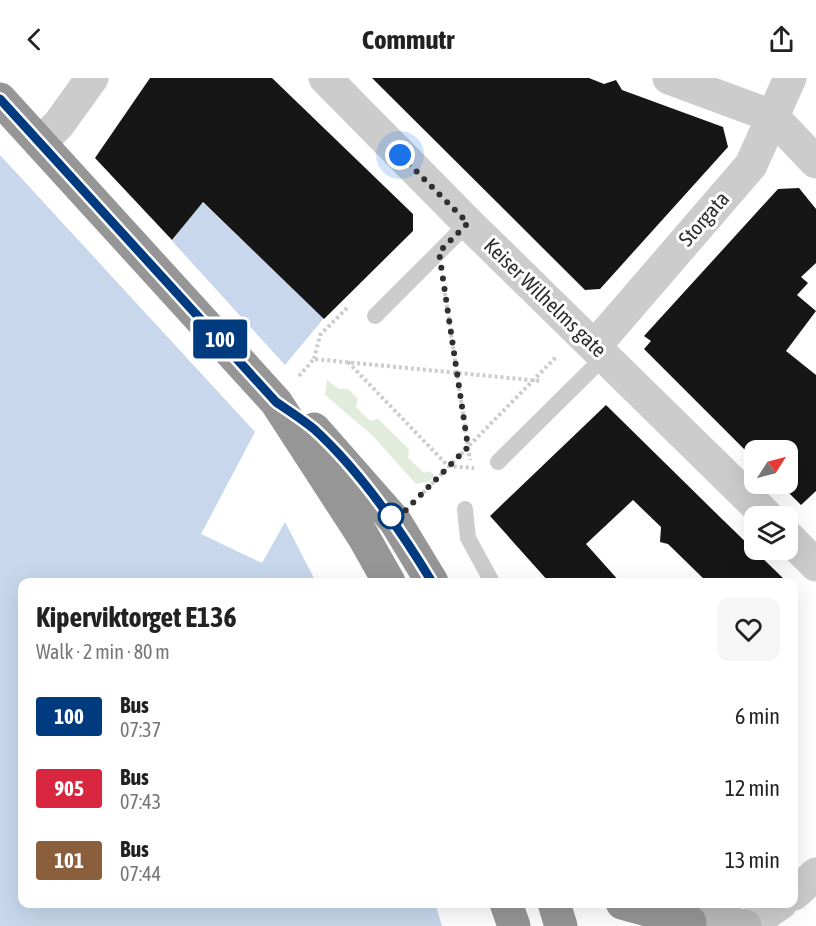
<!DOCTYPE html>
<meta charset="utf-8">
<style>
:root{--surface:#fff;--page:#f6f6f6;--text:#222;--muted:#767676}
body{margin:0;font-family:"Asap Condensed",sans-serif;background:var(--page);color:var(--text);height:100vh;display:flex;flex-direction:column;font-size:22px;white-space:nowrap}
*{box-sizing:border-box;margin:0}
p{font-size:20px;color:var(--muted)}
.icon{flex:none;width:33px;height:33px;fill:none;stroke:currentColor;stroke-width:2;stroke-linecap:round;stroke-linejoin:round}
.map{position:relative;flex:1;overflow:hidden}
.panel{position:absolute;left:18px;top:500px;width:780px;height:330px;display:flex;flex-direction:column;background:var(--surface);border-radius:12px;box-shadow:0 6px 24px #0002}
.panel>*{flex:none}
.badge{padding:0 12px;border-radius:4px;font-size:21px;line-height:39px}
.needle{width:39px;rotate:54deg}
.tools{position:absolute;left:744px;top:362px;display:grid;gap:12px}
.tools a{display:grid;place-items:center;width:54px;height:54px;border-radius:12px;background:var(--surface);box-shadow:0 6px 24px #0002;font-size:30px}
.you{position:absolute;width:30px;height:30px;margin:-15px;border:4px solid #fff;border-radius:50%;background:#1a73e8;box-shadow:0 0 0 9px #1a73e833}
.map>.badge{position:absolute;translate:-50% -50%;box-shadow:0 0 0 3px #fff}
.round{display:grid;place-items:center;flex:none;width:63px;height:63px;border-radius:12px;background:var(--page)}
.headline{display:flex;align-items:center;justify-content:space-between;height:102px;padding:0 18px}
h1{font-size:28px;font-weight:700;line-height:45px}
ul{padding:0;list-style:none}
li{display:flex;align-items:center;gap:18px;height:72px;padding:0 18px}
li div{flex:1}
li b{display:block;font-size:22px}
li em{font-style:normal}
li .badge{min-width:66px;font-weight:700;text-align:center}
header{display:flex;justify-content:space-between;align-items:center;height:78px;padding:0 18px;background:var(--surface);font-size:27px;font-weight:700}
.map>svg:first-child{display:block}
.green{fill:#e1ecdc}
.water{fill:#c8d7ec}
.building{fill:#161616}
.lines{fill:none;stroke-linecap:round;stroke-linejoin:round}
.path{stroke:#ccc;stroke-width:4;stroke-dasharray:3 3;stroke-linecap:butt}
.lane{stroke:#ccc;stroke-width:16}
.street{stroke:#ccc;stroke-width:33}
.secondary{stroke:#b9b9b9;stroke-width:33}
.highway{stroke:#969696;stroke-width:33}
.line-casing{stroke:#fff;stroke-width:14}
.line{stroke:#003b80;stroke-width:9}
.walk{stroke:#2f2f2f;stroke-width:6;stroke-dasharray:0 10.8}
.stop-dot{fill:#fff;stroke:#003b80;stroke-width:3}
.labels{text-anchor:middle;stroke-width:6;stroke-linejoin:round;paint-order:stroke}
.street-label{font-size:21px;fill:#2f2f2f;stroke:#fff}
</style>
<header><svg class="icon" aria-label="back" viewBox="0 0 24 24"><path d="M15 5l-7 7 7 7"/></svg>Commutr<svg class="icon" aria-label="share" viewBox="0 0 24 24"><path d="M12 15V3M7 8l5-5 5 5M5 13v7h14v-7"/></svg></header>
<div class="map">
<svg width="816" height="848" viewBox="0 0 816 848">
<rect width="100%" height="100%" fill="#fff"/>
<path class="green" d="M 327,302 L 339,311 L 348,311 L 358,321 L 356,329 L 370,343 L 378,341 L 409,371 L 408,380 L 424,395 L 430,393 L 435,398 L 430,403 L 416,406 L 373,358 L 325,317 Z"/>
<path class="water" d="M 0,77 L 255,354 L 201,456 L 262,485 L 285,444 L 316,504 L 22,504 L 22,825 L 435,825 L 442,848 L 0,848 Z
M 202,124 L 324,240 L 285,287 L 172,163 Z"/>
<path class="building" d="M 150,0 L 272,0 L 413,136 L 413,153 L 324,241 L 203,124 L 172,162 L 95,80 Z
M 372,0 L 589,0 L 604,6 L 616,2 L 622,12 L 723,49 L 728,69 L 600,211 L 585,212 Z
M 799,110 L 816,131 L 816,185 L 801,199 L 808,205 L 797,217 L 816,233 L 786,273 L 816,297 L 816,413 L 801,427 L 779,405 L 788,405 L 788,372 L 754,372 L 754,381 L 644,271 L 651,263 L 644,258 L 778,111 Z
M 606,327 L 723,442 L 787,504 L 707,504 L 668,466 L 660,464 L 661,449 L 633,422 L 586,466 L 620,504 L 549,504 L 490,438 Z"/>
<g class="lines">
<path class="path" d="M 444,209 L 470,382
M 314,281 L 320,257 L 349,228
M 348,284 L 448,388 L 474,390
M 299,298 L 314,281 L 541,303
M 419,419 L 556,279"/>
<path class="lane" d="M 375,238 L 468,145
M 498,384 L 605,278
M 465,431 L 468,460 L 492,504"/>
<path class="street" d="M 325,0 L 468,145 L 767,438
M 669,0 L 772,38 L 816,84
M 40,65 L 59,46 L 92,0
M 595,268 L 751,87 L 790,0
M 788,459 L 816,487
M 794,816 L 816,796
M 748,848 L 781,825"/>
<path class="secondary" d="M 678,848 C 700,842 723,843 745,848"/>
<path class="highway" d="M 0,21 L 276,324 L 363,458 L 389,504
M 314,351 L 395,443 L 432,504
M 506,825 L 514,848
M 554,825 L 561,848
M 622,825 L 690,844"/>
</g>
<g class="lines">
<defs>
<path id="line" d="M 0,21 L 276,324 C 289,333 302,341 314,351 C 360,393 400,451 432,504"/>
</defs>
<use href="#line" class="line-casing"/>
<use href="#line" class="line"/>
<path class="walk" d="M 391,438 L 395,443 L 468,369 L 439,174 L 468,145 L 400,77"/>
</g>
<circle class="stop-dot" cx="391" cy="438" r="12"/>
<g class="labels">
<g class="street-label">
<text transform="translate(704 141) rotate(-49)" y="7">Storgata</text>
<text transform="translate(545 220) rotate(44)" y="7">Keiser Wilhelms gate</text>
</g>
</g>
</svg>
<div class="tools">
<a><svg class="needle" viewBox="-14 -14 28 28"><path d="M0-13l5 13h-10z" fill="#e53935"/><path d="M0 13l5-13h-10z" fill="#767676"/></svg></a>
<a><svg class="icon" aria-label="layers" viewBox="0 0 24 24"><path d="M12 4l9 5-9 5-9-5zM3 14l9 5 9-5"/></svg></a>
</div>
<div class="you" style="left:400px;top:77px"></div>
<b class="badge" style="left:220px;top:261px;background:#003b80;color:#fff">100</b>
<section class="panel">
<div class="headline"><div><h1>Kiperviktorget E136</h1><p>Walk · 2 min · 80 m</p></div><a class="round"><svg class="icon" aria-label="heart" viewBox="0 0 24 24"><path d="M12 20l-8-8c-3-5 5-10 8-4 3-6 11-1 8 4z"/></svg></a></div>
<ul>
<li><span class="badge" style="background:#003b80;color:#fff">100</span><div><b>Bus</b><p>07:37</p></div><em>6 min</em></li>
<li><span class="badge" style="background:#d7263d;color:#fff">905</span><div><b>Bus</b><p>07:43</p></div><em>12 min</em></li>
<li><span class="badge" style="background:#8b5e3c;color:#fff">101</span><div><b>Bus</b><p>07:44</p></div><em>13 min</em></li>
</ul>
</section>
</div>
